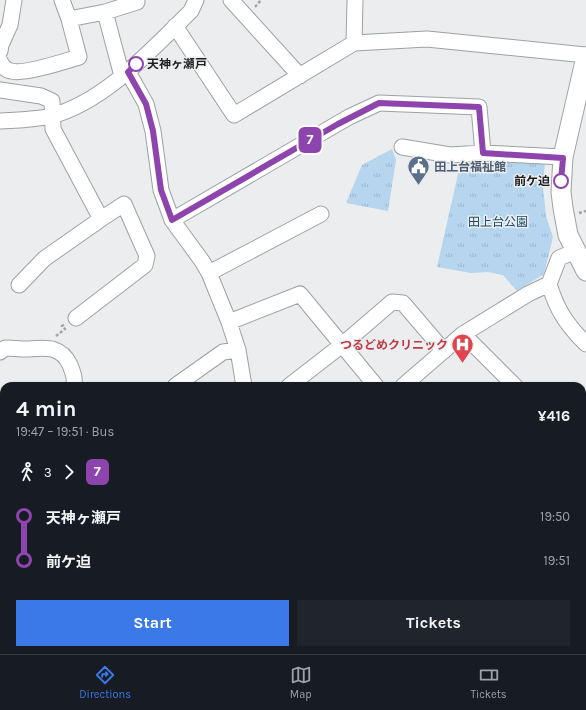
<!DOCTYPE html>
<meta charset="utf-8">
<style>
:root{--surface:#171b24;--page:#20242c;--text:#f1f3f6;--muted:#9ea1a6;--line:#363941;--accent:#3b79e8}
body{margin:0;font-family:Karla,"Noto Sans JP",sans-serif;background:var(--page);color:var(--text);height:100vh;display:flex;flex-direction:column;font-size:15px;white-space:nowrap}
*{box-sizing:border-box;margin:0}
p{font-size:13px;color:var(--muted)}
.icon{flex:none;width:22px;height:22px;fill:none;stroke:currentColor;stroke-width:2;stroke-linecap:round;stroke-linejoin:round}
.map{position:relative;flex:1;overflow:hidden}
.sheet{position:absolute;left:0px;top:382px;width:586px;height:272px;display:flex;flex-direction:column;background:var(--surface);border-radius:12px 12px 0 0;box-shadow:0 1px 3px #0004}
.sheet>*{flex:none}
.badge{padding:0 8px;border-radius:6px;font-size:14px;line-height:26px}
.map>.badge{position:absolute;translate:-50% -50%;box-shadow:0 0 0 2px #fff}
.legs{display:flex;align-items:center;gap:6px;height:44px;padding:0 16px;font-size:13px}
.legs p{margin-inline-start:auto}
.overview{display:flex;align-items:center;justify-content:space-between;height:68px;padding:0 16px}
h1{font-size:22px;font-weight:700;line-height:30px}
.primary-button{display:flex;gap:8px;margin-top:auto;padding:8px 16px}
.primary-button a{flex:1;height:46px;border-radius:0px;background:var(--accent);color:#fff;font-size:16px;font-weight:700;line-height:46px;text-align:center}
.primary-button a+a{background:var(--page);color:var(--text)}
ul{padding:0 16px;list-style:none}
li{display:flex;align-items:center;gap:14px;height:44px;font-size:15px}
li i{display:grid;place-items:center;width:6px;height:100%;margin:0 5px;background:currentColor}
li i::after{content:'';width:10px;height:10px;margin:-5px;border:3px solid;border-radius:50%;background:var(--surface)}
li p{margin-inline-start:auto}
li:first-child i{background:linear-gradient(#0000 50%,currentColor 0)}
li:last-child i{background:linear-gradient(currentColor 50%,#0000 0)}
.tabs{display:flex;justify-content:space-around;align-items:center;height:56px;border-top:1px solid var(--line);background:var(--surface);font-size:11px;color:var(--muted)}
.tabs a{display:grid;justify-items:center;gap:2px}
.tabs .on{color:var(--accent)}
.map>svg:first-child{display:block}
.park{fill:url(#park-tufts)}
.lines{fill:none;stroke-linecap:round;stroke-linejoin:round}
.minor-casing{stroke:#9ea1a2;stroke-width:17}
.major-casing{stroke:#9ea1a2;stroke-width:21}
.path{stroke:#a3a5a6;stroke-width:2.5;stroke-dasharray:3 2;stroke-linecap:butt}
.minor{stroke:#fff;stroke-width:15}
.major{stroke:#fff;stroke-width:19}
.line-1-casing{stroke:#fff;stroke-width:9}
.line-1{stroke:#8e44ad;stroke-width:6}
.stop-1-dot{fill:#fff;stroke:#8e44ad;stroke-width:2}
.labels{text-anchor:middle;stroke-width:3;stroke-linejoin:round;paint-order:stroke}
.stop-label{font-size:12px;font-weight:bold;fill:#1d1e1e;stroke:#ebedef;text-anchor:start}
.service-label{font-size:12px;font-weight:bold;fill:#4e5e75;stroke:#ebedef;text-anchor:start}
.park-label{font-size:12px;fill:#174b6e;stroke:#ebedef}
.health-label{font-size:12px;font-weight:bold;fill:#be3a42;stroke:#ebedef;text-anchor:end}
</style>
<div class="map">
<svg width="586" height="654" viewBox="0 0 586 654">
<defs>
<pattern id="park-tufts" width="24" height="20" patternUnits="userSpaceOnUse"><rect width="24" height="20" fill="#b6d5ee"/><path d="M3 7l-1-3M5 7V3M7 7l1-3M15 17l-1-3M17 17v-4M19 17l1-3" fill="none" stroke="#9cb6cc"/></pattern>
</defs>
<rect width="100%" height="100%" fill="#ebedef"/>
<path class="park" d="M 392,149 L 396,160 L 388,211 L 346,203 L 362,165 Z
M 481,159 L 545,161 L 543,187 L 546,216 L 553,237 L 544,274 L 517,291 L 503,275 L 488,272 L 471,273 L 437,267 L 461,161 Z"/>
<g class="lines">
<defs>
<path id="minor" d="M 62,0 L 69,19 L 105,12 L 137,2 L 136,0
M 231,0 L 300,76
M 105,12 L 122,76
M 175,26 L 234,115 L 354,43 L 427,39 L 586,55
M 354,43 L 355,0
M 0,51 L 1,45 L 10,25 L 14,0
M 0,61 C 2,66 5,70 11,71 C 24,75 65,61 79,57 L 69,19
M 128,72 L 146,104 L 153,131 L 161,190 L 172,220 L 202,261 L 209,273 L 229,322 L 238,350 L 244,386
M 0,90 L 41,96 L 52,101 L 53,129 L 101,219 L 124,204 L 147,256 L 145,265 L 76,318
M 0,121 C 17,120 34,120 51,116 C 105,102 153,48 191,11 L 196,0
M 402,147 L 450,155 L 483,153 L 563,157
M 172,220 L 349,117 L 379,103 L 479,107 L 483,153
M 209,273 L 321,214
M 549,284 C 557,310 566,324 586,344
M 19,285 L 44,259 L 101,219
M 229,322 L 300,294 L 376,386
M 463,334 L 515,386
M 0,352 L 5,348 C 12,348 19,349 27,349 C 45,348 61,345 70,365 C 73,373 75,377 74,386
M 175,386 L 223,352 L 238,350
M 289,386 L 342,345 L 392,302 L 403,303 L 444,351
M 403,386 L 463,334 L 528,294 L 549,284 L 559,258 L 576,251
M 582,414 L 584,413
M 582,464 L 586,462
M 246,650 L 252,654
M 441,650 L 442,654
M 46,654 L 49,650
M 143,654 L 146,650
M 526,654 L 527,650"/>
<path id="major" d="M 586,57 L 563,157 L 561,192 L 563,208 L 568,235 L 586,271"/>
</defs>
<use href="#minor" class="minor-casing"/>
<use href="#major" class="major-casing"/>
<path class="path" d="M 255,7 L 261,0
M 579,213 L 586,211
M 56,336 L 65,329 L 62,326 L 65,324
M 0,550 L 4,545"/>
<use href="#minor" class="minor"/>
<use href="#major" class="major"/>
</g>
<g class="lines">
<defs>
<path id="line-1" d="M 136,64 L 128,72 L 146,104 L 153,131 L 161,190 L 172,220 L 338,124 L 379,103 L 479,107 L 483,153 L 563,158 L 561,181"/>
</defs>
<use href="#line-1" class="line-1-casing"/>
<use href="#line-1" class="line-1"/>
</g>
<defs>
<symbol id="civic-pin" viewBox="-11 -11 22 30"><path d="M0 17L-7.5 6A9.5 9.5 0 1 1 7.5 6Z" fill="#5c6f8a" stroke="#ebedef"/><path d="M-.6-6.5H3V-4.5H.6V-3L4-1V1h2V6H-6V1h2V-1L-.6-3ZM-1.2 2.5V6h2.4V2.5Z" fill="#fff"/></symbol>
<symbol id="hospital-pin" viewBox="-11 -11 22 30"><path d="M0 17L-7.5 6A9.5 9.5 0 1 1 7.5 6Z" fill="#e0444e" stroke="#ebedef"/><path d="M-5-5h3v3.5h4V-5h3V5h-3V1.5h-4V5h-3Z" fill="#fff"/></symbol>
</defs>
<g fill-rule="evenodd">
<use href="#civic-pin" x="406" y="154" width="25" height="34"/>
<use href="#hospital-pin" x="450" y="332" width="25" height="34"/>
</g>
<g class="stop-1-dot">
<circle cx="136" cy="64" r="7"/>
<circle cx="561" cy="181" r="7"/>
</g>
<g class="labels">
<g class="stop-label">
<text x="147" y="68">天神ヶ瀬戸</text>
<text x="550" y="185" text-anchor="end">前ケ迫</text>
</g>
<g class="service-label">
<text x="434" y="171">田上台福祉館</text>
</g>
<g class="park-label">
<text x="498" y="226">田上台公園</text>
</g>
<g class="health-label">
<text x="448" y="349">つるどめクリニック</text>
</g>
</g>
</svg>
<b class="badge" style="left:310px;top:140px;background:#8e44ad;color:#fff">7</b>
<section class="sheet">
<div class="overview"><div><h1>4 min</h1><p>19:47 – 19:51 · Bus</p></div><b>¥416</b></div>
<div class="legs"><svg class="icon" aria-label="walk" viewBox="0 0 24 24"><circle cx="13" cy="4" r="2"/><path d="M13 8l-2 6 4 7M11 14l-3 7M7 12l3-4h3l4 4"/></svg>3<svg class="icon" aria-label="forward" viewBox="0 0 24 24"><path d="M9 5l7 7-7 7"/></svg><b class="badge" style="background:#8e44ad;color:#fff">7</b></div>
<ul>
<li><i style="color:#8e44ad"></i><b>天神ヶ瀬戸</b><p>19:50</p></li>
<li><i style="color:#8e44ad"></i><b>前ケ迫</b><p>19:51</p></li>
</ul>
<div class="primary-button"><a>Start</a><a>Tickets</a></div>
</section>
</div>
<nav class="tabs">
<a class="on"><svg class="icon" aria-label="directions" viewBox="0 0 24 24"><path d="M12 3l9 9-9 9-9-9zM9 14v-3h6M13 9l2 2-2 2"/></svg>Directions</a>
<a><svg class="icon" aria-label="map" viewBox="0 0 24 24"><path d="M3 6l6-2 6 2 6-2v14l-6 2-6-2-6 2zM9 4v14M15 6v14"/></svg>Map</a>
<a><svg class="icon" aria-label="tickets" viewBox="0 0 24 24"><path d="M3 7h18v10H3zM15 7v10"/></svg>Tickets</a>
</nav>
